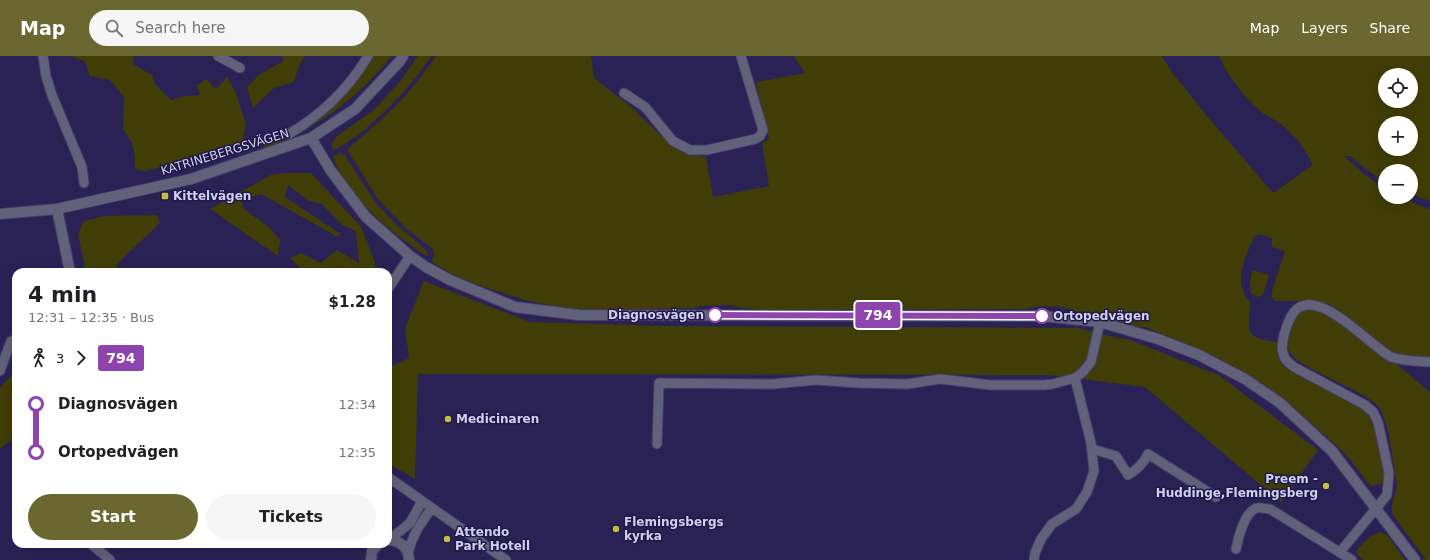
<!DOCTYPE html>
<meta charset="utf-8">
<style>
:root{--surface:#fff;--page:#f6f6f6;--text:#202124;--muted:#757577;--accent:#6a6730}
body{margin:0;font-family:"DejaVu Sans",sans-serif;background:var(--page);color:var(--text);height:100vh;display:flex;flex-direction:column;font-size:15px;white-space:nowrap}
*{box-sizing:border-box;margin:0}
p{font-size:13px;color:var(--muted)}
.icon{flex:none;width:22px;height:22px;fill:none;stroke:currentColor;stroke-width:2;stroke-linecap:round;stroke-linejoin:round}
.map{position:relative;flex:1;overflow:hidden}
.drawer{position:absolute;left:12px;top:212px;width:380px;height:280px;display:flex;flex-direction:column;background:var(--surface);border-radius:12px;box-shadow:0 4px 16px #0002}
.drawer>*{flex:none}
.badge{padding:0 8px;border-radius:3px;font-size:14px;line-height:26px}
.controls{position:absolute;left:1378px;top:12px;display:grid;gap:8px}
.controls a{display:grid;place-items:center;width:40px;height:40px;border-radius:50%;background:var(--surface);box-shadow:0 4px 16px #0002;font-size:20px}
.map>.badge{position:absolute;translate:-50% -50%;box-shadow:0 0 0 2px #fff}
.legs{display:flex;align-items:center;gap:6px;height:44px;padding:0 16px;font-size:13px}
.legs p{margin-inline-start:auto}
.head{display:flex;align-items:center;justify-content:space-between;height:68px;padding:0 16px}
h1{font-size:22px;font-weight:700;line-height:30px}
.primary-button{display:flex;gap:8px;margin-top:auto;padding:8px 16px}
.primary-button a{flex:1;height:46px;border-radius:24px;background:var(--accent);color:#fff;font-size:16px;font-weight:700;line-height:46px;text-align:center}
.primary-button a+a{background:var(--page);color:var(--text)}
ul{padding:0 16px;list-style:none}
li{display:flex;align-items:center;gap:14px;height:48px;font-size:15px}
li i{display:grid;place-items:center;width:6px;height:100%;margin:0 5px;background:currentColor}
li i::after{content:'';width:10px;height:10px;margin:-5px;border:3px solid;border-radius:50%;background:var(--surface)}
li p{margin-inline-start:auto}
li:first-child i{background:linear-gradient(#0000 50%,currentColor 0)}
li:last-child i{background:linear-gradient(currentColor 50%,#0000 0)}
header{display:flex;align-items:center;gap:24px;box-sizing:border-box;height:56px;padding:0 20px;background:var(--accent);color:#fff}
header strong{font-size:19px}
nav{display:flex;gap:22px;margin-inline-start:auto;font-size:14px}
.search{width:280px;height:36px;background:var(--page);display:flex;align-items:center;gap:10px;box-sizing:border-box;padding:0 14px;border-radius:22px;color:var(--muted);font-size:15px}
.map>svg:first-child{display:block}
.green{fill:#403d07;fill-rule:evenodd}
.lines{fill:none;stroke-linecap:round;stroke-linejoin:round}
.minor-casing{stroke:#453e6e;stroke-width:11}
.tertiary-casing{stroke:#453e6e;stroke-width:12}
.minor{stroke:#62617a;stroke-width:9}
.tertiary{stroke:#62617a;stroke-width:10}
.line-1-casing{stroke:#fff;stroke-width:9}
.line-1{stroke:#8e44ad;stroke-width:6}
.poi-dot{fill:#c4bd3e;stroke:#201849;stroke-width:1.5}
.stop-1-dot{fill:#fff;stroke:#8e44ad;stroke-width:2}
.labels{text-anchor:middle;stroke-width:3;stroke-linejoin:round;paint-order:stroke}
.street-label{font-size:12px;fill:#d0d0f0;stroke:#201849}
.poi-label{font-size:12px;font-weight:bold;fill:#d0d0f0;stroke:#201849;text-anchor:start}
.stop-label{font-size:12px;font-weight:bold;fill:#d0d0f0;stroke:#201849;text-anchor:end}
</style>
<header>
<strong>Map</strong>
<div class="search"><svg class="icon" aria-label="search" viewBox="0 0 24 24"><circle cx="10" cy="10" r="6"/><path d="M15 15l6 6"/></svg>Search here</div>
<nav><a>Map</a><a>Layers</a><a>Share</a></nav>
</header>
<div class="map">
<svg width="1430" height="504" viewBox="0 0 1430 504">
<rect width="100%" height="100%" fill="#2a2255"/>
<path class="green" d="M 73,0 L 133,0 L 134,9 L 152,19 L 155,28 L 171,44 L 185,40 L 201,39 L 196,30 L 206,23 L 216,33 L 227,21 L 235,35 L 246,68 L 243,85 L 218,96 L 146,115 L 135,113 L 135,101 L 132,87 L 123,73 L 124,41 L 110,24 L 90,20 L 85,5 L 73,1 Z
M 283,0 L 305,0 L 299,10 L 294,26 L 274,32 L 253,52 L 247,31 L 260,18 L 282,6 Z
M 373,0 L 392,0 C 357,43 316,73 264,93 L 263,90 L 288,80 L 368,7 Z
M 418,0 L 431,0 C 412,31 365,80 332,95 L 332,88 L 337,80 L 375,53 L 401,24 Z
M 436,0 L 591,0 L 594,22 L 629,49 L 673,91 L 698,100 L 706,101 L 713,141 L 769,130 L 762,87 L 769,83 L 756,26 L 805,17 L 794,0 L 1162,0 L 1171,15 L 1207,60 L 1273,137 L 1313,109 C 1305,92 1292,75 1276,65 C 1270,61 1265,59 1260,55 C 1244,41 1227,19 1219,0 L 1430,0 L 1430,145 L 1411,138 L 1411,115 L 1385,115 L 1385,128 L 1350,100 L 1344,100 L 1364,118 L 1385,133 L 1385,141 L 1401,141 L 1430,154 L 1430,302 C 1414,301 1400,300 1386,293 L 1329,248 L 1314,245 L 1275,245 L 1272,241 L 1272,235 L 1285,195 L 1272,191 L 1272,182 L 1259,178 L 1255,180 C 1245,200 1232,227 1250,246 C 1249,275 1243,282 1278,286 C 1277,296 1277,303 1284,310 L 1361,352 C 1378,365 1380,397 1384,418 L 1383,426 L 1380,428 L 1371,430 L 1368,427 L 1348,401 L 1337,390 L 1293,351 L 1271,334 L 1233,310 L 1209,298 L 1145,271 L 1116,271 L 1113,263 L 1085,258 L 1062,251 L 1042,250 L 1025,253 L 760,254 L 735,251 L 731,249 L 701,250 L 695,252 L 589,254 L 553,250 L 525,244 L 478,229 L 455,220 L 432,206 L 434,199 L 433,193 L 408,174 L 378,143 L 348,95 L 348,93 L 352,89 C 385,62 412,36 436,0 ZM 1385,19 L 1411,19 L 1411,45 L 1385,45 ZM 1385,67 L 1411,67 L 1411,93 L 1385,93 Z
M 340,97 L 344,98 L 376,147 L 398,170 L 426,194 L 429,199 L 428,200 L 425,199 C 392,177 344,139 333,100 Z
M 287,117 L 311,117 L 361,171 L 375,206 L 376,216 L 304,216 L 290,202 L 301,197 L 321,207 L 337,194 L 359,207 L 356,175 L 342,169 L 322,148 L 309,145 L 288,129 L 285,141 L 342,179 L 336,180 L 261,138 L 241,144 L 244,153 L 270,172 L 280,184 L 278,200 L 210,153 L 271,119 Z
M 157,159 L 160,167 L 119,206 L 115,216 L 86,216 L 78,178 L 84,165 L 105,160 Z
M 1252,214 L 1269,219 L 1263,239 L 1257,241 L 1251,237 L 1250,226 Z
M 424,225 L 530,266 L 668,270 L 1078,272 L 1113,281 L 1128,283 L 1220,320 L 1318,394 L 1281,446 L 1145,331 L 1050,319 L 418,318 L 415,423 L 388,407 L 388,312 L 409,302 L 405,272 Z
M 1306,251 L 1314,251 L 1341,266 L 1394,306 L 1430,336 L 1430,504 L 1426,504 L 1393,459 C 1389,447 1397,439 1397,426 C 1393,408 1389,362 1378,350 C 1362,332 1294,312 1288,293 C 1286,287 1288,281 1290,275 C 1293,263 1294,258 1306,251 Z
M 16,314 L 16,380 L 0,393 L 0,332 Z
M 1380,476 L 1387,479 L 1405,504 L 1363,504 L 1356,496 C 1363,487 1368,480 1380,476 Z"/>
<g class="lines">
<defs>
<path id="minor" d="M 43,0 L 46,20 L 52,39 L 82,111 L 84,127
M 218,0 L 240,12
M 624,37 L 645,51 L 673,85 L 690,94 L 707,94 L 755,83 L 760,80 L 763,74 L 741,0
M 289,78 C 321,59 349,32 368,0
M 388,233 L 410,200
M 0,315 L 11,285 L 16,284
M 657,388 L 659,327 L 773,328 L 816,324 L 859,327 L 907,328 L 940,323 L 991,329 L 1044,329 L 1053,328 L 1075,322 L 1083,316 L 1091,306 L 1100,266
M 1092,393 L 1116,400 L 1128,419 C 1137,414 1143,408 1148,398 L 1216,441
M 388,421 L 506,504
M 389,484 L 410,467 L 422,445
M 91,488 L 110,504
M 1236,493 C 1238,482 1245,455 1257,452 C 1261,451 1266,453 1270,453 L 1352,504
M 1340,496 L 1387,439 L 1389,417 L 1378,366 L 1373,356 L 1365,349 L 1294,311 C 1289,307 1284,304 1283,297 C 1281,291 1283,285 1284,279 C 1288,265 1294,246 1312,249 C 1332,251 1359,277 1376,290 C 1380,293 1385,298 1391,301 C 1403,305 1417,305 1430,306
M 408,497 C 413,478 420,468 432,452
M 1034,504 L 1035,497 L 1041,483 L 1052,468 L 1076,453 L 1087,436 L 1094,415 L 1091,387 L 1075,322"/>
<path id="tertiary" d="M 311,82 L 331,115 L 366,161 L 410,200 L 426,211 L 450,224 L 515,251 L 579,259 L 1041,260 L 1100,266 L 1158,283 L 1199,299 L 1245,323 L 1280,347 L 1332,395 L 1415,504
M 57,153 L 70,216
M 0,158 L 57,153 L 191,123 L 311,82 L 355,53 L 400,5 L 403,0
M 388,484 C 400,484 409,492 409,504
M 371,504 L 372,495 L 378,488"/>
</defs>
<use href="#minor" class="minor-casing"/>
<use href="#tertiary" class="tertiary-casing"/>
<use href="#minor" class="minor"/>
<use href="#tertiary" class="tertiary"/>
</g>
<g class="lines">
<defs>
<path id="line-1" d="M 715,259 L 1042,260"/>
</defs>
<use href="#line-1" class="line-1-casing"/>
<use href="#line-1" class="line-1"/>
</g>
<g class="poi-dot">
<rect x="161" y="136" width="8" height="8" rx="2"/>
<circle cx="448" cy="363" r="4"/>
<circle cx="1326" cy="430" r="4"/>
<circle cx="616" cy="473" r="4"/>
<circle cx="447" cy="483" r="4"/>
</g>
<g class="stop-1-dot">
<circle cx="715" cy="259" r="7"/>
<circle cx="1042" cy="260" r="7"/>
</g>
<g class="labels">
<g class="street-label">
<text transform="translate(225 96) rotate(-17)" y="4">KATRINEBERGSVÄGEN</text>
</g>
<g class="poi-label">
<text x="173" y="144">Kittelvägen</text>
<text x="456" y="367">Medicinaren</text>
<text x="1318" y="427" text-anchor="end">Preem -<tspan x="1318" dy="14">Huddinge,Flemingsberg</tspan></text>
<text x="624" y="470">Flemingsbergs<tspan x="624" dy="14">kyrka</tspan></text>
<text x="455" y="480">Attendo<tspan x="455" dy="14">Park Hotell</tspan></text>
</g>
<g class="stop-label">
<text x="704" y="263">Diagnosvägen</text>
<text x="1053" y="264" text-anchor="start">Ortopedvägen</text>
</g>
</g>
</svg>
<div class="controls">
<a><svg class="icon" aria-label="locate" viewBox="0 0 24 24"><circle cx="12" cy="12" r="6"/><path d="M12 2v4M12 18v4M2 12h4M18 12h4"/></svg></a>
<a>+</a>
<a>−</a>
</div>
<b class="badge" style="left:878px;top:259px;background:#8e44ad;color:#fff">794</b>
<section class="drawer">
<div class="head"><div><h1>4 min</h1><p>12:31 – 12:35 · Bus</p></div><b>$1.28</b></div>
<div class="legs"><svg class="icon" aria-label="walk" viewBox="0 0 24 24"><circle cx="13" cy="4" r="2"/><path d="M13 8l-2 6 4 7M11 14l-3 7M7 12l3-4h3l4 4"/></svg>3<svg class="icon" aria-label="forward" viewBox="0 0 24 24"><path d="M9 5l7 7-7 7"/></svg><b class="badge" style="background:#8e44ad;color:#fff">794</b></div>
<ul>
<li><i style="color:#8e44ad"></i><b>Diagnosvägen</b><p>12:34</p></li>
<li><i style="color:#8e44ad"></i><b>Ortopedvägen</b><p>12:35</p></li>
</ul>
<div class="primary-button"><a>Start</a><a>Tickets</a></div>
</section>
</div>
